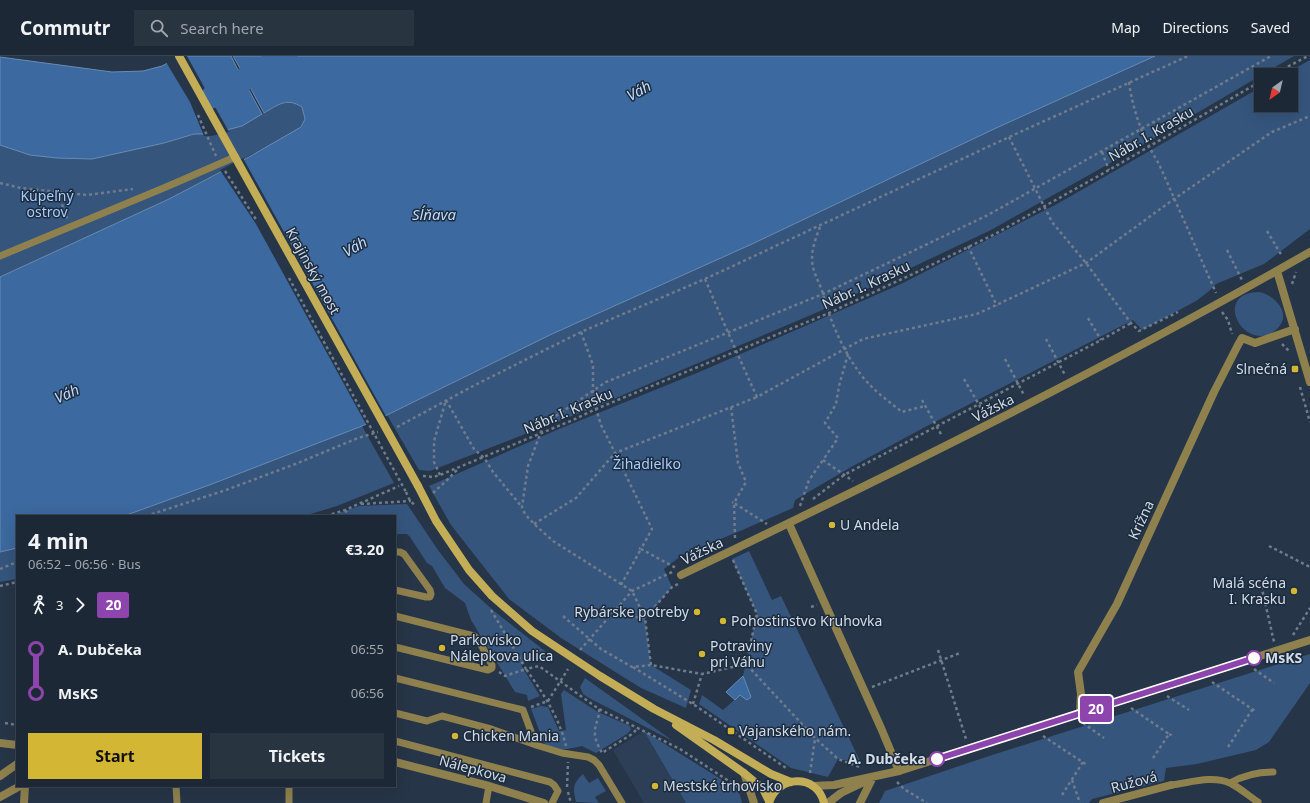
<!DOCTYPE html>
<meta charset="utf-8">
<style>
:root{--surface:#1c2835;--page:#293441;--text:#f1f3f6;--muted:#a0a6ad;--line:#3a4450;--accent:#d4b635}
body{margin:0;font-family:"Noto Sans",sans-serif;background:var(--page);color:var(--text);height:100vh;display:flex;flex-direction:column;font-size:15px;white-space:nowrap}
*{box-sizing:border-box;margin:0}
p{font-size:13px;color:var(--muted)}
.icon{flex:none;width:22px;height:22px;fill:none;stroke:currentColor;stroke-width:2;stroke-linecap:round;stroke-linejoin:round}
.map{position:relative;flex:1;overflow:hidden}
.details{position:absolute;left:16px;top:459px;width:380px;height:272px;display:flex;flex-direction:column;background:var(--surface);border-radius:0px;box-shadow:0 4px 16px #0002,0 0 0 1px var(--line)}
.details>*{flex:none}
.badge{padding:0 8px;border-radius:3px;font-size:14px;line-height:26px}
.needle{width:26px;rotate:214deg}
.buttons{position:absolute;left:1254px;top:12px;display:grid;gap:8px}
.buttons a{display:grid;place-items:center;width:44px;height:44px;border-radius:0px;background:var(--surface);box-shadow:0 4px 16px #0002,0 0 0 1px var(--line);font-size:20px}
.map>.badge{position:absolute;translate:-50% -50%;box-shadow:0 0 0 2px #fff}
.legs{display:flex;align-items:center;gap:6px;height:44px;padding:0 12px;font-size:13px}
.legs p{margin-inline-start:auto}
.headline{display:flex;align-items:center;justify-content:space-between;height:68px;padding:0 12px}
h1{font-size:22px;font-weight:700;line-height:30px}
.button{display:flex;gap:8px;margin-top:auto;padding:8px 12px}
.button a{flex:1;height:46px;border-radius:0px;background:var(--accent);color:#111;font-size:16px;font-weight:700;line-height:46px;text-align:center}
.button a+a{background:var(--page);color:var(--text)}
ul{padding:0 12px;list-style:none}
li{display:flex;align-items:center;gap:14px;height:44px;font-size:15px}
li i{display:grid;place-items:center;width:6px;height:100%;margin:0 5px;background:currentColor}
li i::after{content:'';width:10px;height:10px;margin:-5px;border:3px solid;border-radius:50%;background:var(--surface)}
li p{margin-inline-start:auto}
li:first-child i{background:linear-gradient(#0000 50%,currentColor 0)}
li:last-child i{background:linear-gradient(currentColor 50%,#0000 0)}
header{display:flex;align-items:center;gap:24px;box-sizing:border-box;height:56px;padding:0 20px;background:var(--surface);border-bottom:1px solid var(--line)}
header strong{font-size:19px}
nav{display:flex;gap:22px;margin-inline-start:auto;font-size:14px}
.search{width:280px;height:36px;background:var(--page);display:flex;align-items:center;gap:10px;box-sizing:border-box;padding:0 14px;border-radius:0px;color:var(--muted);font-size:15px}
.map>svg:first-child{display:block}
.built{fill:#2c3f57}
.green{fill:#35557d}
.water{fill:#3c699f;stroke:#698cb5}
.pier{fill:#263547}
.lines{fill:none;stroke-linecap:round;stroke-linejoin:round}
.river{stroke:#3c699f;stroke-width:23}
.path{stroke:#6f7c8c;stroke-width:2.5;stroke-dasharray:3 3;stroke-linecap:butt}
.service{stroke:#8f814e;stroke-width:7}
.pedestrian{stroke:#8f814e;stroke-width:8}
.minor{stroke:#8f814e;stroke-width:8}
.secondary{stroke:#c3ad57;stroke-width:8}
.path-bridge{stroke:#6f7c8c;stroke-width:2.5;stroke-dasharray:3 3;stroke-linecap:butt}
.secondary-bridge{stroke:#c3ad57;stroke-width:8}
.line-1-casing{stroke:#fff;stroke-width:9}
.line-1{stroke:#8e44ad;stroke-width:6}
.poi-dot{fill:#d4b635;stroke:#1c2b3d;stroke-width:1.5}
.stop-1-dot{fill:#fff;stroke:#8e44ad;stroke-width:2}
.labels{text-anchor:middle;stroke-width:3;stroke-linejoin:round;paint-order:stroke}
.street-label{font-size:14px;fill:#d3dde9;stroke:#1c2b3d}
.park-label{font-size:14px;fill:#a8cefe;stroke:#1c2b3d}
.poi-label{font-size:14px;fill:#d3dde9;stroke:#1c2b3d;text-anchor:start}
.stop-label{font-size:14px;font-weight:bold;fill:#d3dde9;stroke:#1c2b3d;text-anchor:start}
.water-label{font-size:15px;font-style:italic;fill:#c0d9f9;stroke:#1c2b3d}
</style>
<header>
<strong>Commutr</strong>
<div class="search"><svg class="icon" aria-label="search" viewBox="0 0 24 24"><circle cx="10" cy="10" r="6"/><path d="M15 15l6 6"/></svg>Search here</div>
<nav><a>Map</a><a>Directions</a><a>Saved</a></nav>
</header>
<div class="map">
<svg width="1310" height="747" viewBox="0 0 1310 747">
<rect width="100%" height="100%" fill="#263547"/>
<path class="built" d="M 644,675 L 686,747 L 644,747 L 613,694 Z"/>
<path class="green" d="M 1155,0 L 1294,0 L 1139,91 L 991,174 L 818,256 L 590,353 L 430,415 L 419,414 L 387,359 L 552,278 L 752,188 L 994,73 Z
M 1310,4 L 1310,173 L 1264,208 L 1216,228 L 1208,236 L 1196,245 L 1142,274 L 1133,264 L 927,370 L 853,410 L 795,444 L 793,452 L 740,475 L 682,499 L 664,513 L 672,531 L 645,563 L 651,609 L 691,634 L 686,652 L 641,632 L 561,582 L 509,543 L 451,469 L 429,430 L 559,373 L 704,314 L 901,228 L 1057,148 L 1261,31 L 1261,49 L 1291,49 L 1291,19 L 1283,19 Z
M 294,46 L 302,51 L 305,63 L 301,71 L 292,77 L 169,143 L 0,221 L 0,89 L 30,99 L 57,102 L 164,87 L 194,78 L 211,78 L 260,59 L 281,47 Z
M 1259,236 C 1275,239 1293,258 1277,273 C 1250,297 1219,252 1244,239 C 1248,237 1254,236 1259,236 Z
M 362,370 L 394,427 L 337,450 L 304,460 L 124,460 L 212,428 Z
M 407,448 L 438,494 L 464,528 L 494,555 L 550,599 C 544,606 535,607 526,604 L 521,609 L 540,640 L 528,645 L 527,639 L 515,636 L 471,564 L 465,547 L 445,532 L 432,510 L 427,507 L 410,481 L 407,478 L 398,478 L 395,480 L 395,460 L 330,460 L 359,450 Z
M 17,492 L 17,523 L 0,526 L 0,496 Z
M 749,495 L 772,544 L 781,540 L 861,707 L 838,703 L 828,721 L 791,712 L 699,648 L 702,639 L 723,654 L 740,639 L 751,641 L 743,620 L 757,558 L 732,503 Z
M 1310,598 L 1310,627 L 1269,686 L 1256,694 L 1197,708 L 1166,712 L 1164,725 L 1092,743 L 1089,747 L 879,747 L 885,735 L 989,700 Z
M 585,622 L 673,685 L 589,642 L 583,638 L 580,631 Z
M 564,634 L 598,656 L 630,670 L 631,674 L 627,678 L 596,697 L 582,690 C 568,693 558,697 544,687 L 531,653 L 541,650 L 548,651 L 559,675 L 566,674 L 561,638 Z
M 644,675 L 735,732 L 740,739 L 742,747 L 686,747 Z
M 583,718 L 589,727 L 598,722 L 606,735 L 595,741 L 599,747 L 576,746 C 573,733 572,728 583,718 Z"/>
<path class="water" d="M 181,0 L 231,0 L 239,16 L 236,17 L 235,21 L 237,25 L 242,26 L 244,25 L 262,58 L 242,70 L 211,78 L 194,78 L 164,87 L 92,103 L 57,102 L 30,99 L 0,89 L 0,1 L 112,16 L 143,15 L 162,10 Z
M 233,0 L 1155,0 L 994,73 L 752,188 L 552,278 L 387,359 L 362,370 L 212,428 L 124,460 L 17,460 L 17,492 L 0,496 L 0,221 L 169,143 L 249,101 L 301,71 L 305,63 L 302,51 C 286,41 278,49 264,57 L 246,24 L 251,21 L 252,18 L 261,14 L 262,11 L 260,9 L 257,8 L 249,12 L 247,11 L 241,14 Z
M 743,620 L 751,641 L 747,644 L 740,639 L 735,644 L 726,636 Z"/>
<path class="pier" d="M 177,0 L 187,0 L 229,76 L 211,80 L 204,80 L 190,46 L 166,6 Z
M 243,102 L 387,362 L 367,370 L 256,168 L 220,114 Z"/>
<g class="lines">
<path class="river" d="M 212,41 L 286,0"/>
<path class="path" d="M 1272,19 L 1308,0
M 1129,26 C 1133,56 1143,82 1159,108 L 1216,237
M 198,59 L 216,100
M 1009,81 L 1052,166 L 1086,207 L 1131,267 L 1139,275 L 1178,256
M 1102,96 L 1109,114
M 0,127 L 21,132 L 87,139 L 133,133
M 58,137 L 67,163
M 820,171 C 816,181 812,192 812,203 C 812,216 820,227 823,238 C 830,265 843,294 859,316 C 870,332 887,344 902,356 L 925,350
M 1267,175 L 1282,200
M 968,190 L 997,250
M 1227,194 L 1242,224
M 705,223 C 722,263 739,302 757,341 L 863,283 L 977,258 L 1086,207 L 1174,143 L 1272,76 L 1310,60
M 1292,228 L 1296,216
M 1222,256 L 1228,264 L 1232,278
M 1088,262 L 1101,284
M 581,276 L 593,309 L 593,335 L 596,353 L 601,369 L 615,397 L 757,341
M 1046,283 L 1065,319
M 1282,288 L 1290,296
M 848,298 L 839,330 L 836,348 L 825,367 L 838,382 L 823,404 L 853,425
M 1005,303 L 1024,339
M 964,323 L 985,359
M 1300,331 L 1310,366
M 446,344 L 474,393 L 485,403 L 493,416 L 522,451
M 922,344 L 942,380
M 731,351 L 738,407 L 746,426 L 734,447 L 732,446
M 397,371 L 475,329 L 581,276 L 705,223 L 1009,81 L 1188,0
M 440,419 L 434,406 L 434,385 L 446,344
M 423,420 L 433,421 L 440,419 L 573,364 L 596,353 L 829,257 L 917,216 L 995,178 L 1109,114 L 1261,25
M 406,436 L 410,445 L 416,450
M 433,437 L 446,425 L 458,413
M 813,443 L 844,419 L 1101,284 L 1131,267
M 361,448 L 411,445
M 800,450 L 809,424 L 823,404 L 822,403
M 345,454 L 349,460
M 146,460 L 226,434 L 298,407 L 358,382 L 378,376
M 326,460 L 345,454 L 399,430
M 534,468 L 576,442 L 615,397 L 652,473 L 641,493 L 676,512
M 735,482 L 734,447 L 767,468
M 1269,490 L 1310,511
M 733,504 L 757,558 L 746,608
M 0,513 L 17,506
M 1260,524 L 1274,586
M 621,529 L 641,493 L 639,492
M 0,530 L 17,526
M 811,551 L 817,549
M 491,554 L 526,613 L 539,610 L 599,653 L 680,693 L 738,731
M 612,558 L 645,562 L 672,531 L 678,528
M 563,560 L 601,593 L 632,611 L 651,609 L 702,618 L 746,608 L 815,682 L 838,703 L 862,712
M 1293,579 L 1310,552
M 580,594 L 632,535 L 672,516
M 938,594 L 966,683
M 651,609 L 645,562 L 632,535 L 553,485 L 534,468 L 525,458 L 522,451 L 528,410 L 544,368 L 606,326 L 823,238 L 988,159 L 1271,0
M 633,611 L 696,650 L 786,712
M 1254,613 L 1274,627
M 499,616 L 505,620 L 526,613 C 543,637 559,661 566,690
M 1212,626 L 1255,655
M 872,631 L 960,597
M 1167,640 L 1189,654
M 693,648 L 702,618
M 531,651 L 548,645 L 568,613
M 1131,652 L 1169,678 L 1153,702
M 599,653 C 600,662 595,667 595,675 C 594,683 599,691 602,697 L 632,678 L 638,672
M 5,667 L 17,669
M 1083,667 L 1104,682
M 1169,678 L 1173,680
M 1043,680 L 1087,709
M 1228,691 L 1252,654
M 810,717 L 815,683
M 1072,724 L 1080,747
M 897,726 L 904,733 L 927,747
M 567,731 L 568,706
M 568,736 L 571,747
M 1062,739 L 1083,706"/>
<path class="service" d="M 0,200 L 166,131 L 235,101
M 395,496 L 400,496 L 404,498 L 430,534 L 431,538 L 430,541 L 426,541 L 395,534
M 395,560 L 474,580 L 478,583 L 492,609 L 492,612 L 488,614 L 395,591
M 395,622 L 523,654 L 536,689
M 395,657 L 427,665 L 442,660 L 491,673 L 536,689 L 562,697 L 588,701 L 594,704 L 599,709 L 622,747
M 395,685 L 550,726 L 554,729 L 558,735 L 552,747
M 1230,727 C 1244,719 1257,716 1273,716
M 1171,729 C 1189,727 1212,719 1230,727 C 1240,732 1249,740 1258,746
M 176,730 L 177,747
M 289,730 L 289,747
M 486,747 L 489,730"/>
<path class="pedestrian" d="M 789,468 L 881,672 L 899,715
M 0,741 L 20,730
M 24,747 L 25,730"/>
<path class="minor" d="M 1277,215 L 1310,326
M 681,519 C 894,417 1105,313 1310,196
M 1080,658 L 1081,638 L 1078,616 L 1117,548 L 1214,336 L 1238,289 L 1242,282 L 1255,287 L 1295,273
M 0,687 L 17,689
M 395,706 L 489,730 L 544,747
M 744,717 L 754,747
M 0,720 L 17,708
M 813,730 L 834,729 L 899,715 L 1310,584
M 828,747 L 841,737 L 862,727
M 860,747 L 873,721
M 1103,747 L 1171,729"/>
<path class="secondary" d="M 179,0 L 235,101
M 418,430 L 436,465 L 469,514 L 492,540 L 532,575 L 600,620 L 654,653 L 714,684 L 771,718 L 791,726
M 676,669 L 744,717 L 763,733 L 769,745
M 769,747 C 777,719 817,717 824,747"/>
<path class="path-bridge" d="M 225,115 L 257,165
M 289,222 L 406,436"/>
<path class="secondary-bridge" d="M 235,101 L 418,430"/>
</g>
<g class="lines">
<defs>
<path id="line-1" d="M 937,703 L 1254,602"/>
</defs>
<use href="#line-1" class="line-1-casing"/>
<use href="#line-1" class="line-1"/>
</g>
<g class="poi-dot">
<rect x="1291" y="309" width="8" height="8" rx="2"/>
<circle cx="832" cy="469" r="4"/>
<circle cx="1294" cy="535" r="4"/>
<circle cx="697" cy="556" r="4"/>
<circle cx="723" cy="565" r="4"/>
<circle cx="442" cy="592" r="4"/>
<circle cx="702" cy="598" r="4"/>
<rect x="727" y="671" width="8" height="8" rx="2"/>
<circle cx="455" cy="680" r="4"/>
<circle cx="655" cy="730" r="4"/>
</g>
<g class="stop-1-dot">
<circle cx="1254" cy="602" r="7"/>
<circle cx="937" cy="703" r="7"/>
</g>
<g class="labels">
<g class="street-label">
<text transform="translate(1151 78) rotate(-30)" y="5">Nábr. I. Krasku</text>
<text transform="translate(313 215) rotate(61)" y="5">Krajinský most</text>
<text transform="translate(866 229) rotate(-25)" y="5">Nábr. I. Krasku</text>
<text transform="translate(993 352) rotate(-27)" y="5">Vážska</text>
<text transform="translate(568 355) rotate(-23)" y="5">Nábr. I. Krasku</text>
<text transform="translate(1141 464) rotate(-65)" y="5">Krížna</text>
<text transform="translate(702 495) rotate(-26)" y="5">Vážska</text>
<text transform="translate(473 713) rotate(15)" y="5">Nálepkova</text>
<text transform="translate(1134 726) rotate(-15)" y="5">Ružová</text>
</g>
<g class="park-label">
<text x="47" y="145">Kúpeľný<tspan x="47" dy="16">ostrov</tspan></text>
<text x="647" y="413">Žihadielko</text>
</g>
<g class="poi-label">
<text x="1287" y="318" text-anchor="end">Slnečná</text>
<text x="840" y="474">U Andela</text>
<text x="1286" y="532" text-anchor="end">Malá scéna<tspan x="1286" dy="16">I. Krasku</tspan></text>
<text x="689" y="561" text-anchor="end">Rybárske potreby</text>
<text x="731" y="570">Pohostinstvo Kruhovka</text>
<text x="450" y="589">Parkovisko<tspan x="450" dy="16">Nálepkova ulica</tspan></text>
<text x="710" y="595">Potraviny<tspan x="710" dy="16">pri Váhu</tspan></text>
<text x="739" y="680">Vajanského nám.</text>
<text x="463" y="685">Chicken Mania</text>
<text x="663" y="735">Mestské trhovisko</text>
</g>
<g class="stop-label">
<text x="1265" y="607">MsKS</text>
<text x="926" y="708" text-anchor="end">A. Dubčeka</text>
</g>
<g class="water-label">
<text transform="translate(639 35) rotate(-29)" y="5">Váh</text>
<text x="434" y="164">Sĺňava</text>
<text transform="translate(355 191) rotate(-29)" y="5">Váh</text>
<text transform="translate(67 338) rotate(-24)" y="5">Váh</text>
</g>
</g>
</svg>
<div class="buttons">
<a><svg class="needle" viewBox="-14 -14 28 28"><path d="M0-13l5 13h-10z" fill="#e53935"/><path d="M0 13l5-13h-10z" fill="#a0a6ad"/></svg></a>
</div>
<b class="badge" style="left:1096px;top:653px;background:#8e44ad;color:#fff">20</b>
<section class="details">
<div class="headline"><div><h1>4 min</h1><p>06:52 – 06:56 · Bus</p></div><b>€3.20</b></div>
<div class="legs"><svg class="icon" aria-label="walk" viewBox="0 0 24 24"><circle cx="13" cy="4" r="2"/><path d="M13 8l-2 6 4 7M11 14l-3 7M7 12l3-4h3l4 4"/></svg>3<svg class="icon" aria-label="forward" viewBox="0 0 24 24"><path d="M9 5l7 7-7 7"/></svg><b class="badge" style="background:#8e44ad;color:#fff">20</b></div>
<ul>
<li><i style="color:#8e44ad"></i><b>A. Dubčeka</b><p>06:55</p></li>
<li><i style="color:#8e44ad"></i><b>MsKS</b><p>06:56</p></li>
</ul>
<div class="button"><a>Start</a><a>Tickets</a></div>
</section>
</div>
